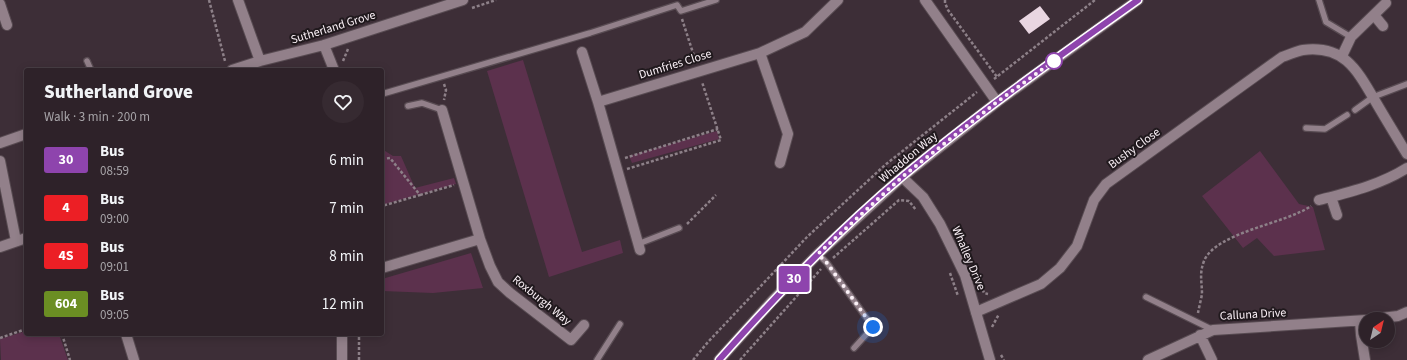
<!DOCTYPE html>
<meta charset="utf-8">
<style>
:root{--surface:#2e2229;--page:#362a31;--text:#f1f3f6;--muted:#a7a4a8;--line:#493f46}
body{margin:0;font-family:"Source Sans 3",sans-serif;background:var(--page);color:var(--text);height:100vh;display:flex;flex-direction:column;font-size:15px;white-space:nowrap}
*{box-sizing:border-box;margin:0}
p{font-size:13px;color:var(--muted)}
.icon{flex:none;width:22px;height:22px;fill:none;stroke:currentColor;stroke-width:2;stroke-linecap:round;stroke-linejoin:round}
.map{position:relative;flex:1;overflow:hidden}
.panel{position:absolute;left:24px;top:68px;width:360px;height:268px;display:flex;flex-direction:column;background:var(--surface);border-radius:4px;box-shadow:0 2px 10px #0003,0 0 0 1px var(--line)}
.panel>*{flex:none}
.badge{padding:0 8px;border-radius:3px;font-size:14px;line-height:26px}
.needle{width:26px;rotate:35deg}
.tools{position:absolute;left:1359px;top:312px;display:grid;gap:8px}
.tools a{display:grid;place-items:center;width:36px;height:36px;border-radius:50%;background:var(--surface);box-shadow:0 2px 10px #0003,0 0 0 1px var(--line);font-size:20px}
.you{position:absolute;width:20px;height:20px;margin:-10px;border:3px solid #fff;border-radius:50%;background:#1a73e8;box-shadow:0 0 0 6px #1a73e833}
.map>.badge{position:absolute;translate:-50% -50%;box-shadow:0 0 0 2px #fff}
.round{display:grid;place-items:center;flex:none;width:42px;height:42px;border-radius:21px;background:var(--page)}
.head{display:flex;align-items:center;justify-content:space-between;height:68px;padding:0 20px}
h1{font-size:19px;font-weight:800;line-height:30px}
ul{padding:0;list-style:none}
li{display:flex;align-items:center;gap:12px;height:48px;padding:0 20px}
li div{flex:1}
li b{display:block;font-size:15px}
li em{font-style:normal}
li .badge{min-width:44px;font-weight:700;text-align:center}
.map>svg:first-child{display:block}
.green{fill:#5c314d}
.building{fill:#e9d6e1}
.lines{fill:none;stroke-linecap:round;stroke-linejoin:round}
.lane-casing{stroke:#584b52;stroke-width:8}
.street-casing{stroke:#584b52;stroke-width:12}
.secondary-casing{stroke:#584b52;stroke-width:12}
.path{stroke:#8d8088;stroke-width:2.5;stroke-dasharray:3 2;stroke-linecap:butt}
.lane{stroke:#92808a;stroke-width:5.5}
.street{stroke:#92808a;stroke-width:10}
.secondary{stroke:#92808a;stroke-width:10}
.line-casing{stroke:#fff;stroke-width:9}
.line{stroke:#8e44ad;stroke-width:6}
.walk{stroke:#fbf1f7;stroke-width:4;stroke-dasharray:0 7.2}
.stop-dot{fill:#fff;stroke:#8e44ad;stroke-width:2}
.labels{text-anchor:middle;stroke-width:4;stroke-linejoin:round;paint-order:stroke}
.street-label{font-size:12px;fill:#fbf1f7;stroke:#20191d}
</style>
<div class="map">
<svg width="1407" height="360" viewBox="0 0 1407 360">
<rect width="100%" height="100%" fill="#3d2e37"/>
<path class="green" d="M 523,60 L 582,252 L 620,240 L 623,253 L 549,277 L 487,71 Z
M 717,131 L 719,139 L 632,163 L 629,156 Z
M 382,149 L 393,156 L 401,156 L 415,188 L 454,178 L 456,184 L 382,205 Z
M 1260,151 L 1299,204 L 1313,207 L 1325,250 L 1274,256 L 1257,238 L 1243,248 L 1202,196 Z
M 471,253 L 483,288 L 433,293 L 382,291 L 382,279 Z
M 26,331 L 26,334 L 59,334 L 68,360 L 1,360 L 0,339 Z"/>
<path class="building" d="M 1040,6 L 1050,19 L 1029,34 L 1019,21 Z"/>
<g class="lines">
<defs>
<path id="lane" d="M 1319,0 L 1326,22 L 1351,37
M 87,61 L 91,70
M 382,94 L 590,33 L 677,5 L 681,11 L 716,0
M 408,106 L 422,103 L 442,110
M 1355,110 L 1373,97 L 1407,84
M 1306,128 L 1325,129 L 1347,115
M 638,244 L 679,228
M 818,254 L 827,263 L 873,327 L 854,348
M 1146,297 L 1213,330
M 597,360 L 620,324"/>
<path id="street" d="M 238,0 L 260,61
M 925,0 L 997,102
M 0,4 L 7,25
M 1374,15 L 1383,26
M 324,45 L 334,70
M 582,52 L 598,102 L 640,250
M 760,53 L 788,134 L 780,163
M 1342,56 L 1351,37 L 1386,3
M 232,70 L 260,61 L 324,45 L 463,0
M 598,102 L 760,53 L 805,32 L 838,0
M 442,110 L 480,239 L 490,266 L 498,282 L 510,293 L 571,340 L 584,325
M 0,143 L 26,134
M 0,161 L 16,241
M 1331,197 L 1337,215
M 1319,200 C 1350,192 1380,185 1407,168
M 0,247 L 26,238
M 382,268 L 480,239
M 976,312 L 1041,284 L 1060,268 L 1077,246 L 1094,200 L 1106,184 L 1282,57 C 1289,55 1296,51 1303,50 C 1343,45 1356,68 1374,99 C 1385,118 1396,136 1407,154
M 1373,319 L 1398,316 L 1407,312
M 1360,321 L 1361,335 L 1365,360
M 126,334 L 134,360
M 342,334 L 342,360
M 1200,335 L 1212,360
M 1148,360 L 1213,330 L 1366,320"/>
<path id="secondary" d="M 902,177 L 923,197 L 940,224 L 965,275 L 990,360
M 719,360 L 772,301 L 818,254 L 902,177 L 997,102 L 1138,0"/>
</defs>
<use href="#lane" class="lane-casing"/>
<use href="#street" class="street-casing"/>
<use href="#secondary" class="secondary-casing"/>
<path class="path" d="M 209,0 L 225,61
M 945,0 L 945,3 L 948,10 L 997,77
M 472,8 L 496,0
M 682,19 L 696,62
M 311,35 L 346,24
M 343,61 L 348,49
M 994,79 L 1095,0
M 444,84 L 446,90 L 444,100
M 625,158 L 718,129
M 382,159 L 390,158 L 420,195 L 382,206
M 627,169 L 721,140 L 702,82
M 420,195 L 454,185
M 687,224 L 716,195
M 955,226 L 963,241
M 833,258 L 899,200 L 909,201 L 916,210
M 950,273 L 958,296
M 981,285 L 984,293 L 988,294
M 1198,313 C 1199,307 1201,300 1202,294 C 1202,282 1199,274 1204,261 C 1216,232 1285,224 1311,206
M 992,327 L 999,314
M 62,334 L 70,360
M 0,338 L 26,329
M 1001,355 L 1004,360
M 359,360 L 359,334
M 693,360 L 708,342 L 807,237 L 885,165 L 977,92
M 740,360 L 821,269"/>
<use href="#lane" class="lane"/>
<use href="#street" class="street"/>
<use href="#secondary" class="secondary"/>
</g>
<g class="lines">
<defs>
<path id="line" d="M 719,360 C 777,295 836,232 903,176 C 978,113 1058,57 1138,0"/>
</defs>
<use href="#line" class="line-casing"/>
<use href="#line" class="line"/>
<path class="walk" d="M 873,327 L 827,263 L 818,254 L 902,177 L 997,102 L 1054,61"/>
</g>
<circle class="stop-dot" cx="1054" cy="61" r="8"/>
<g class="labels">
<g class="street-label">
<text transform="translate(333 27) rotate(-17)" y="4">Sutherland Grove</text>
<text transform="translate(675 64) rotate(-17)" y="4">Dumfries Close</text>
<text transform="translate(1134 148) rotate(-36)" y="4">Bushy Close</text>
<text transform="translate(908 157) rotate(-40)" y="4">Whaddon Way</text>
<text transform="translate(969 258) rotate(67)" y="4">Whalley Drive</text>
<text transform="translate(542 300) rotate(39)" y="4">Roxburgh Way</text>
<text transform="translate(1253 314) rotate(-3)" y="4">Calluna Drive</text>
</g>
</g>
</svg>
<div class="tools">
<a><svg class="needle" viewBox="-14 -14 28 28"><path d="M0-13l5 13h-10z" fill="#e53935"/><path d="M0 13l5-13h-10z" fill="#a7a4a8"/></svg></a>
</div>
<div class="you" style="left:873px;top:327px"></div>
<b class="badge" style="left:794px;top:279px;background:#8e44ad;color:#fff">30</b>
<section class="panel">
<div class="head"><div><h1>Sutherland Grove</h1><p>Walk · 3 min · 200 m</p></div><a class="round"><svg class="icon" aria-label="heart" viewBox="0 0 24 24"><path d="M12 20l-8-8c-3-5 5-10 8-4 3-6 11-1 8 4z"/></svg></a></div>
<ul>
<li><span class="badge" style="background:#8e44ad;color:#fff">30</span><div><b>Bus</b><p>08:59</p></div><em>6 min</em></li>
<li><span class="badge" style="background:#ec1f25;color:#fff">4</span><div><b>Bus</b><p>09:00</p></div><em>7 min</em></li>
<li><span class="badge" style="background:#ec1f25;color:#fff">4S</span><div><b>Bus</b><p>09:01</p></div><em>8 min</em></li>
<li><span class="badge" style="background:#6b8e23;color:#fff">604</span><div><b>Bus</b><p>09:05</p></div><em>12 min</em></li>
</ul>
</section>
</div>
